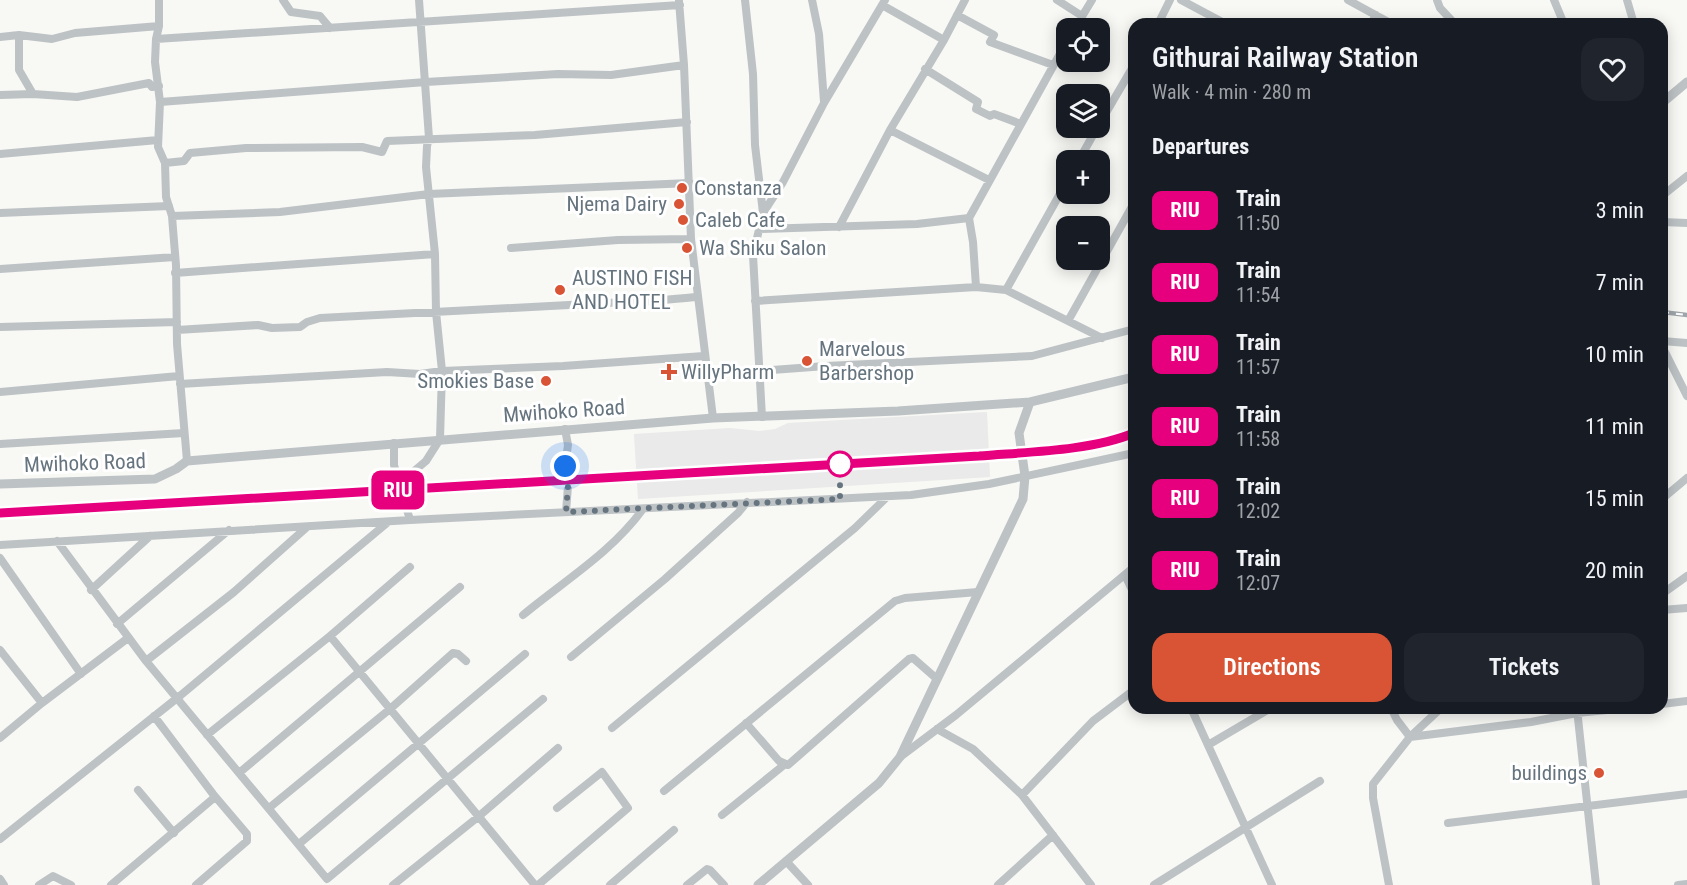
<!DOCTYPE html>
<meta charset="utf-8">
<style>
:root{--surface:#171b24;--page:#20242c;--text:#f1f3f6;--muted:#9ea1a6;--accent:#d85435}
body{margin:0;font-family:"Roboto Condensed",sans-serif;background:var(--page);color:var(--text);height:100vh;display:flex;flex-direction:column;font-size:22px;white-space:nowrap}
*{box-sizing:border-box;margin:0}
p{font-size:20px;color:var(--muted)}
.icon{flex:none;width:33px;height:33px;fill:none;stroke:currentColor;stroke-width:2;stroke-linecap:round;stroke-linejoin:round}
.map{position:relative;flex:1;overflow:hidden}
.side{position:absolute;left:1128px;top:18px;width:540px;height:696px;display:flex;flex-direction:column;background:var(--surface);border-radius:18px;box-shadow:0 3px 15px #0003}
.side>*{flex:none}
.badge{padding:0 12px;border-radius:9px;font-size:21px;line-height:39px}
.tools{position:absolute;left:1056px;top:18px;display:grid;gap:12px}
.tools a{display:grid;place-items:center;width:54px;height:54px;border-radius:12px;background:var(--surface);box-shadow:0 3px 15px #0003;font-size:30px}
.you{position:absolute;width:30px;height:30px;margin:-15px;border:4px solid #fff;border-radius:50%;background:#1a73e8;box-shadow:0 0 0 9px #1a73e833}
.map>.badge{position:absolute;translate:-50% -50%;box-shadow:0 0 0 3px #fff}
h2{padding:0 24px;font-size:22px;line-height:54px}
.round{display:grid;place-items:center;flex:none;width:63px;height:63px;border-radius:18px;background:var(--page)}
.summary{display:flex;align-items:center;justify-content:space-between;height:102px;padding:0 24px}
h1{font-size:28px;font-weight:600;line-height:45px}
.button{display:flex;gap:12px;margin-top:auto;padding:12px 24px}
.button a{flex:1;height:69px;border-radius:18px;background:var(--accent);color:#fff;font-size:24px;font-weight:600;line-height:69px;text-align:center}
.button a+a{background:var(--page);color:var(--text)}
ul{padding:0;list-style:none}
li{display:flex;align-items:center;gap:18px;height:72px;padding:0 24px}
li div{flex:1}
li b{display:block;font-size:22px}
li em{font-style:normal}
li .badge{min-width:66px;font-weight:700;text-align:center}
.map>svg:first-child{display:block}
.built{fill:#e9eae9}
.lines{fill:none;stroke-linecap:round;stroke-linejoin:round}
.minor{stroke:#bdc2c5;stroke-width:8}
.tertiary{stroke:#bdc2c5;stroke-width:9}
.rail-casing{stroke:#9fa6ab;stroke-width:4.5}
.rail{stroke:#fff;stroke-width:2;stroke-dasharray:7;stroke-linecap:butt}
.line-casing{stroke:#fff;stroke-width:14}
.line{stroke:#e6007e;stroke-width:9}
.walk{stroke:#65747e;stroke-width:6;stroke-dasharray:0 10.8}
.poi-dot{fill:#d85435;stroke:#fff;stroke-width:2}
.stop-dot{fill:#fff;stroke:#e6007e;stroke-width:3}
.labels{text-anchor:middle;stroke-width:6;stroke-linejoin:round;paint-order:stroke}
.poi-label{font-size:21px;fill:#65747e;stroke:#fff;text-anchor:start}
.street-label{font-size:21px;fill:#65747e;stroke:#fff}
</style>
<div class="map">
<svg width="1687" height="885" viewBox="0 0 1687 885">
<rect width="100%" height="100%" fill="#f8f8f5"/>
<path class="built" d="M 987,412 L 990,477 L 638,499 L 634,434 L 730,428 L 759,431 L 775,429 L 788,423 Z"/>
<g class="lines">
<path class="minor" d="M 159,0 L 159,26 L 156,39 L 155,62 L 160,102 L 158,147 L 165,163 L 166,197 L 172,216 L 173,229 L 176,265 L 177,344 L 187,461
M 283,0 L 291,12 L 320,16 L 330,28
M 745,0 L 753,74 L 755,145 L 763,213
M 812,0 L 819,34 L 824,102
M 1057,0 L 1082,16
M 1181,0 L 1226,24
M 1348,0 L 1392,24
M 1437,0 L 1440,8 L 1455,24
M 1554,0 L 1564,24
M 1627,0 L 1634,24
M 679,1 L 684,65 L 691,239 L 713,418
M 882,5 L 944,40
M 957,15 L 994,35 L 990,42 L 1053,65
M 1158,24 L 1170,0
M 1371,24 L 1376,15
M 1075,28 L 1092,0
M 19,35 L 19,70 L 33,94
M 0,37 L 19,35 L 52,39 L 75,33 L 159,26
M 156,39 L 680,5
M 925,69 L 978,102 L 976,109 L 990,116 L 994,114 L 1021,124
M 0,95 L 33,94 L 77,97 L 149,83 L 152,87 L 159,86
M 160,102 L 426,82 L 558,74 L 611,75 L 684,65
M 1100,123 L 1134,65
M 890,130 L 989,180
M 0,154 L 158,140
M 1079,160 L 1097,128
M 165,163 L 184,161 L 190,153 L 246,148 L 362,147 L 382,152 L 387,141 L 535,135 L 687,122
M 1662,196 L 1687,176
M 0,213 L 169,206
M 172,216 L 280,212 L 429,194 L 690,183
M 969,218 L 973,242 L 976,287
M 1662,222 L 1687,223
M 839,227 L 890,130 L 944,40 L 965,0
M 759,229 L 917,224 L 969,218 L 1066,43
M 511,248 L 618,240 L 691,239
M 0,269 L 175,257
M 175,273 L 435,254
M 1006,290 L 1066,183
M 755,301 L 976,287 L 1006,290 L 1102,338
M 1068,321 L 1134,203
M 0,327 L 177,322
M 177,330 L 258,325 L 272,328 L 300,327 L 307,322 L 320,318 L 625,302 C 649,302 672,299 697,297
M 1662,341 L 1687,343
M 1665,352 L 1687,396
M 760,371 L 826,366 L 1032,356 L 1134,329
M 180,384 L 387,372 L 420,374 L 442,371 L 563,366 L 704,356
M 0,392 L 179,376
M 762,417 L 753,255 L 763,213 L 783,182 L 824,103 L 885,0
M 565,429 L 568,445 L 564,472 L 568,486 L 566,512
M 394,443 L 394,465 L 410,520
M 0,444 L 184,433
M 398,480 L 406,478 L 426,461 L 440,439 L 442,371 L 436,312 L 435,254 L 426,167 L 427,146 L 429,138 L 419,0
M 1662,499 L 1687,478
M 57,541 L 146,661 L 327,879 L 543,699
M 0,545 L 410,520 L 911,495 L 989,484 L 1134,453
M 0,558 L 81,674
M 1125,575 L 1134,594
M 91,590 L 150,536
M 1662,594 L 1687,576
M 1662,610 L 1687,608
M 523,615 C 564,581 612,552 643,509
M 117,624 L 229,530
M 330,636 L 535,885
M 0,650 L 42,703 L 0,738
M 571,657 L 665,579 L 738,513 L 747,502
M 146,661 L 234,592 L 307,527
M 42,703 L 128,638
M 1662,704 L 1687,701
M 1191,708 L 1272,885
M 1391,708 L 1397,720 L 1410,737 L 1531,722 L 1577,713 L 1627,708
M 1577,709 L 1596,885
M 154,716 L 213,794 L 247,834 L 247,841 L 196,885
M 746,723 L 779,761 L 788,765 L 909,659 L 913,658 L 937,679
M 612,728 L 855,528 L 887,497
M 937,729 L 973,749 L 1022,795 L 1091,885
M 207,735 L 330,636 L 410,567
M 1208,745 L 1271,708
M 900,757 L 956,715 L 1134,567
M 239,773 L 460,587
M 138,790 L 174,833
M 664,791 L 895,601 L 905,598 L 978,592
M 1022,795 L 1093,721 L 1134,690
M 269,808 L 390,709 L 453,653 L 458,654 L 466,661
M 722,815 L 784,765
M 1448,823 L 1687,794
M 0,839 L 181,695 L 387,523
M 299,844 L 525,654
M 786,861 L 808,885
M 0,879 L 4,885
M 39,885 L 53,876 L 71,885
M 111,885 L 215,797
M 393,885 L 478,817 L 558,748
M 538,885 L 628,808 L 602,772 L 557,808
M 610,885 L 674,830
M 687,885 L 707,869 L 710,870 L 724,885
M 998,885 L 1053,835
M 1154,885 L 1320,781
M 1389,885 L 1373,798 L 1373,784 L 1410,737 L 1441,708
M 1678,885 L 1687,884"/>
<path class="tertiary" d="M 1662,103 L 1687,82
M 0,484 L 155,479 L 176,469 L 187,461 L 713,418 L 898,411 L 1030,402 L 1134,377
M 758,885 L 879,783 L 900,757 L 1023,499 L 1025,476 L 1019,433 L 1030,402"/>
<defs>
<path id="rail" d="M 1662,312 L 1687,315
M 0,513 L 979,456 L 1047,451 L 1120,439 L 1134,433"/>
</defs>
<use href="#rail" class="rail-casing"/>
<use href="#rail" class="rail"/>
</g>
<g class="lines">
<defs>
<path id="line" d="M 0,513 L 979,456 C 1026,452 1091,451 1134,433"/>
</defs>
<use href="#line" class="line-casing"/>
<use href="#line" class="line"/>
<path class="walk" d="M 565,466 L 564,472 L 568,486 L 566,512 L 840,499 L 840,464"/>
</g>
<g class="poi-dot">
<circle cx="682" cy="188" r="6"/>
<circle cx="679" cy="204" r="6"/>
<circle cx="683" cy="220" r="6"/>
<circle cx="687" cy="248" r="6"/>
<circle cx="560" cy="290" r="6"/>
<circle cx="807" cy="361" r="6"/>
<path d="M666 363h6v6h6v6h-6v6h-6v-6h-6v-6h6z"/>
<circle cx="546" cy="381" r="6"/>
<circle cx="1599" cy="773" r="6"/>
</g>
<circle class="stop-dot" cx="840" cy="464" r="12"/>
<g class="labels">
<g class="poi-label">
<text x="694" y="195">Constanza</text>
<text x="667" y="211" text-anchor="end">Njema Dairy</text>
<text x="695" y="227">Caleb Cafe</text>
<text x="699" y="255">Wa Shiku Salon</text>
<text x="572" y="285">AUSTINO FISH<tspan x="572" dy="24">AND HOTEL</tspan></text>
<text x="819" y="356">Marvelous<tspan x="819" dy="24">Barbershop</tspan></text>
<text x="681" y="379">WillyPharm</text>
<text x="534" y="388" text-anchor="end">Smokies Base</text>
<text x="1587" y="780" text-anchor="end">buildings</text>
</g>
<g class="street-label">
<text transform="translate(564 411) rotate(-4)" y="7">Mwihoko Road</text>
<text transform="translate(85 463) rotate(-2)" y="7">Mwihoko Road</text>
</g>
</g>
</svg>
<div class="tools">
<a><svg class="icon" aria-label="locate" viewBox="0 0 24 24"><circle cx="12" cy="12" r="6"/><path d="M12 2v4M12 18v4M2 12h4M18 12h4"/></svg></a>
<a><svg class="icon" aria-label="layers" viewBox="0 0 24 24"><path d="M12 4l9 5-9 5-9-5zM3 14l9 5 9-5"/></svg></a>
<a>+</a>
<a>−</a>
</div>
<div class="you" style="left:565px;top:466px"></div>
<b class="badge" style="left:398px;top:490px;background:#e6007e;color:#fff">RIU</b>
<section class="side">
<div class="summary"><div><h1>Githurai Railway Station</h1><p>Walk · 4 min · 280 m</p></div><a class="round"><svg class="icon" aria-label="heart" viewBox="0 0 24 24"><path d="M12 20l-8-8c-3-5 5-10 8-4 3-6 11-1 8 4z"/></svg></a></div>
<h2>Departures</h2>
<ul>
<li><span class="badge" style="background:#e6007e;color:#fff">RIU</span><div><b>Train</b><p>11:50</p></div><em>3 min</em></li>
<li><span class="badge" style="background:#e6007e;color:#fff">RIU</span><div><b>Train</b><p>11:54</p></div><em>7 min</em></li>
<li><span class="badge" style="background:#e6007e;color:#fff">RIU</span><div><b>Train</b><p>11:57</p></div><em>10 min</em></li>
<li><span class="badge" style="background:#e6007e;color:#fff">RIU</span><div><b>Train</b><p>11:58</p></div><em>11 min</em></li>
<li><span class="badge" style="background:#e6007e;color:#fff">RIU</span><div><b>Train</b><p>12:02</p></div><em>15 min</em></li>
<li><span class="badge" style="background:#e6007e;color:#fff">RIU</span><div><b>Train</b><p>12:07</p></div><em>20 min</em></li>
</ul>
<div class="button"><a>Directions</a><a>Tickets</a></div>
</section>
</div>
